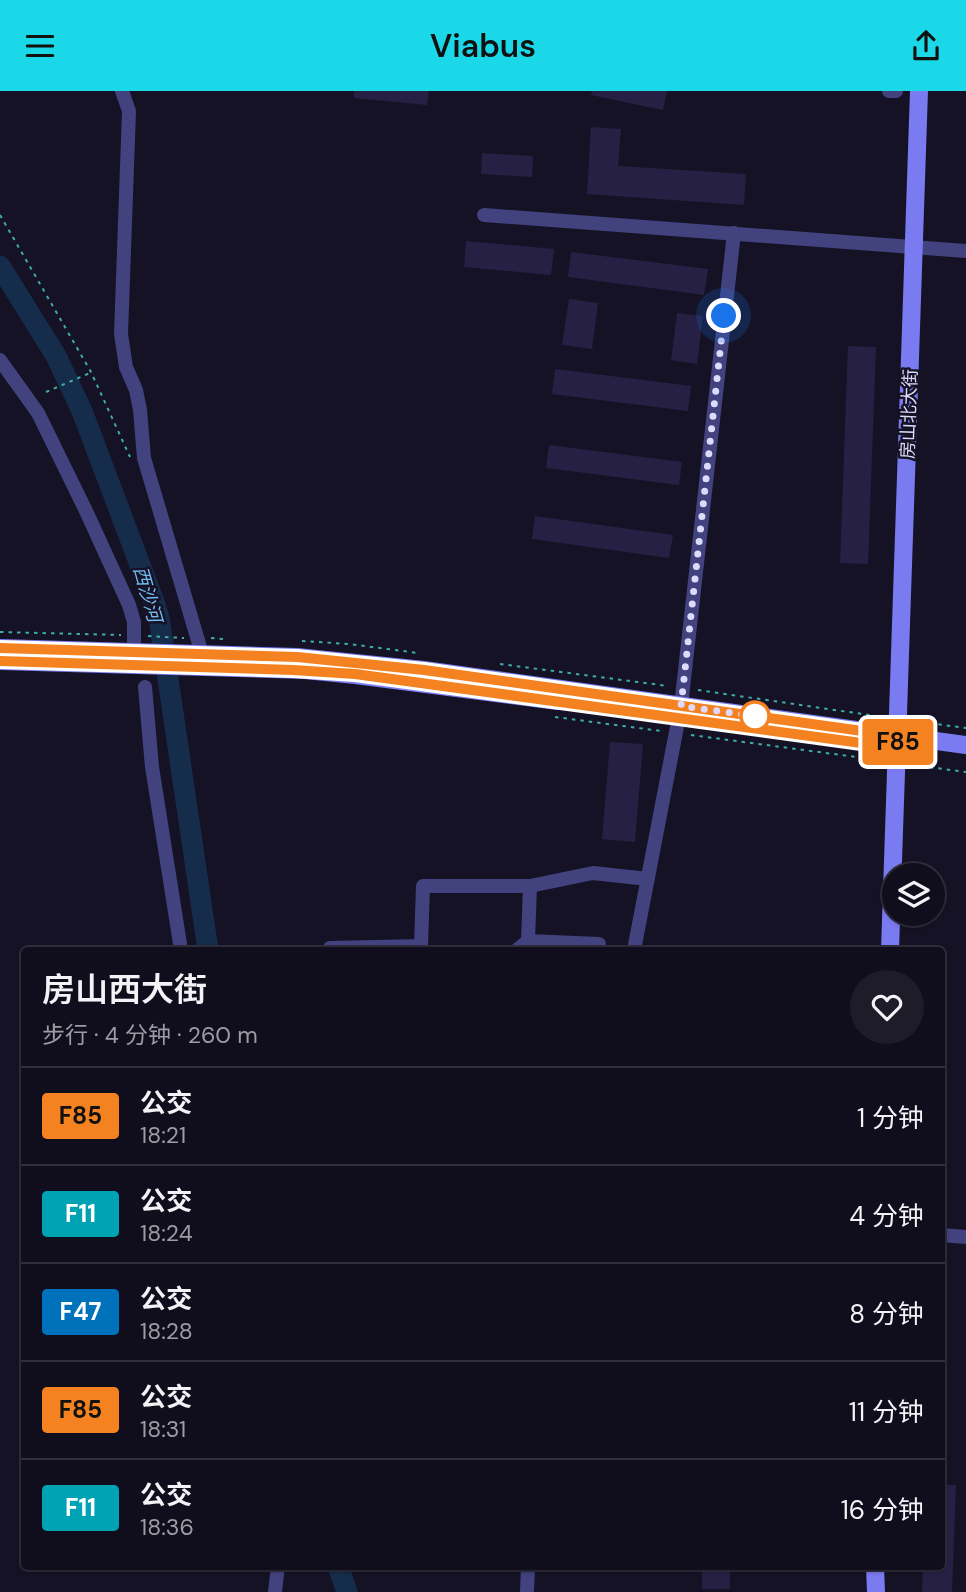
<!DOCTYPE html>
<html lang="zh">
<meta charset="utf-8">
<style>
:root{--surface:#100e1c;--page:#1e1c29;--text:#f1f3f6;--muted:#9c9ca3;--line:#302e3b;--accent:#1ad8e7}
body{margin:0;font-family:"DM Sans","Noto Sans SC",sans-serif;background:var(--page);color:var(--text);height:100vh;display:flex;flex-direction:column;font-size:26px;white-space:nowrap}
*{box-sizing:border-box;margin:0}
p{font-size:23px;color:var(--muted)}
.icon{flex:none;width:38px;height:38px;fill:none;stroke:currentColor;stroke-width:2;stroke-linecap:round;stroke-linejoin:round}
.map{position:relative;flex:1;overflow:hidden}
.panel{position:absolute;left:21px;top:856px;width:924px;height:623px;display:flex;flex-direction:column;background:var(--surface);border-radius:7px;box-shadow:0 2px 5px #0004,0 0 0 2px var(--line)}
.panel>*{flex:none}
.badge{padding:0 14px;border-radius:5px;font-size:24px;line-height:46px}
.tools{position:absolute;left:882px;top:772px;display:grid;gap:14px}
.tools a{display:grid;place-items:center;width:63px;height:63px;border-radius:50%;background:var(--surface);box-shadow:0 2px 5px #0004,0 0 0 2px var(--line);font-size:35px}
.you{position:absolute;width:35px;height:35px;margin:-18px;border:5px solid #fff;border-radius:50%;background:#1a73e8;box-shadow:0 0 0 10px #1a73e833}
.map>.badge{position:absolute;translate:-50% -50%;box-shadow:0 0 0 4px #fff}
.round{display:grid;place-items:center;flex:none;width:74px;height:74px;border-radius:37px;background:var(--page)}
.overview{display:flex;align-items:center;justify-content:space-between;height:119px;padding:0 21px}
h1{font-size:33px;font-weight:600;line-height:52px}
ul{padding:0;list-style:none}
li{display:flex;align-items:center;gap:21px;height:98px;padding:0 21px;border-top:2px solid var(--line)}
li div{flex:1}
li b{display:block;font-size:26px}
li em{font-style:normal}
li .badge{min-width:77px;font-weight:700;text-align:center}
header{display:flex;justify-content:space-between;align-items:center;height:91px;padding:0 21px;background:var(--accent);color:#111;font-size:32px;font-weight:600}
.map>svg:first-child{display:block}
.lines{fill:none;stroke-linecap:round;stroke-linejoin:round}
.river{stroke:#162c4b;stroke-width:21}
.building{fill:#262044}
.path{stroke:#3daca2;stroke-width:2;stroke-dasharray:3.5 5;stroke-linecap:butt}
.street{stroke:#42427f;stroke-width:14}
.secondary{stroke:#7b7bf1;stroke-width:18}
.line-casing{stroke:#fff;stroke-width:16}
.line{stroke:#f58220;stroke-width:10}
.walk{stroke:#dddafb;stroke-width:7;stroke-dasharray:0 12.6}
.stop-dot{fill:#fff;stroke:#f58220;stroke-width:3.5}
.labels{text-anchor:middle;stroke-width:5;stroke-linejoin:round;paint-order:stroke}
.street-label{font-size:18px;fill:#dddafb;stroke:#151225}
.water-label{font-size:19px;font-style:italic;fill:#73baf0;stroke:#151225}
</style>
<header><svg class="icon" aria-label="menu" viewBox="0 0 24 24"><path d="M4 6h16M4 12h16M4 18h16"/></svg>Viabus<svg class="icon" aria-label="share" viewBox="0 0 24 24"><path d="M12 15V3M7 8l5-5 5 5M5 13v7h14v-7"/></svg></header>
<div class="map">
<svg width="966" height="1501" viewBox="0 0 966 1501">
<rect width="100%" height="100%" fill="#151225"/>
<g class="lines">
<path class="river" d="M 0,175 L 56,265 L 82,320 L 154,511 L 159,527 L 208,859
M 338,1475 L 347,1501"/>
</g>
<path class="building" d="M 354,0 L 429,0 L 427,14 L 354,7 Z
M 592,0 L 667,0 L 663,19 L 591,4 Z
M 591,36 L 621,38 L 618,75 L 746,83 L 744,114 L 587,103 Z
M 482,62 L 533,65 L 532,86 L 481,83 Z
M 466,150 L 554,158 L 551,184 L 464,176 Z
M 571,161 L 708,178 L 704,204 L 568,186 Z
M 569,208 L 598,212 L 592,258 L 562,254 Z
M 677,222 L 703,225 L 697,273 L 671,269 Z
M 848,255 L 876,256 L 868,473 L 840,472 Z
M 555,278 L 691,295 L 688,320 L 552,303 Z
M 549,354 L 682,371 L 679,394 L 546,377 Z
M 535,425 L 673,444 L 669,467 L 532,448 Z
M 610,651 L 643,653 L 635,751 L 602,748 Z
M 942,1394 L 956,1394 L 952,1501 L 922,1501 L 923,1475 L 942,1475 Z
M 702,1475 L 730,1475 L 730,1498 L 702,1498 Z"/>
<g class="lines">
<path class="path" d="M 0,124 L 91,281 L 130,366
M 46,301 L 90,282
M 0,541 L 121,544
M 148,545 L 184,547
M 211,547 L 223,548
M 302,550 L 349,553 L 418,562
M 500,573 L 668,595
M 698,599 L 883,626
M 555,626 L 661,640
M 913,630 L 966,637
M 691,644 L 879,669
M 913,674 L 966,681"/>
<path class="street" d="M 122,0 L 129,20 L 121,243 L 126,276 L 136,299 L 140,319 L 144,367 L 202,563
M 889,0 L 896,0
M 484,124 L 966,160
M 0,269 L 38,322 L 86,420 L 129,514 L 134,531 L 134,561
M 145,596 L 152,676 L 181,859
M 528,850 L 599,853
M 330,859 L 330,857 L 421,855 L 423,795 L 530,795 L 593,782 L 648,788
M 517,859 L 528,850 L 530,795
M 634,859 L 681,615 L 734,142
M 942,1144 L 966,1146
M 275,1501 L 278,1475
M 527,1501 L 528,1475"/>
<path class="secondary" d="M 0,557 L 297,566 L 424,579 L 966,654
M 0,570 L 305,579 L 355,584 L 558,610
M 890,859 L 919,0
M 875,1475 L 876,1501"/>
</g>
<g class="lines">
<defs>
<path id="line" d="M 0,557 L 297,566 L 424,579 L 898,645 L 898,657 L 355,583 L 293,579 L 0,570"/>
</defs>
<use href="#line" class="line-casing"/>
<use href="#line" class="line"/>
<path class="walk" d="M 724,225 L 681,615 L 755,625"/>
</g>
<circle class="stop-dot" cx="755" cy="625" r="14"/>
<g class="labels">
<g class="street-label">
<text transform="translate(909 323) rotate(-88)" y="6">房山北大街</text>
</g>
<g class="water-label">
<text transform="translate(148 503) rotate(74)" y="7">西沙河</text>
</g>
</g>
</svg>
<div class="tools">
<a><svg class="icon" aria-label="layers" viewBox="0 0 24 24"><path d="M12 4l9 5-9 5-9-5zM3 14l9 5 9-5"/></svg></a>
</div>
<div class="you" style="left:724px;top:225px"></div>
<b class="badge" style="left:898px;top:651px;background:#f58220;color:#111">F85</b>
<section class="panel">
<div class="overview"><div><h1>房山西大街</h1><p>步行 · 4 分钟 · 260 m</p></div><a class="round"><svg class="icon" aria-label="heart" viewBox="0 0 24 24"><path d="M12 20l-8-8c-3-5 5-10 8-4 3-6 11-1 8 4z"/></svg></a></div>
<ul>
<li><span class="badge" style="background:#f58220;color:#111">F85</span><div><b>公交</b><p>18:21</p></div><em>1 分钟</em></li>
<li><span class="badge" style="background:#00a3b4;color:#fff">F11</span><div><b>公交</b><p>18:24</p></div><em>4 分钟</em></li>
<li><span class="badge" style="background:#0072bc;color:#fff">F47</span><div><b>公交</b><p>18:28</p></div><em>8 分钟</em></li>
<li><span class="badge" style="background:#f58220;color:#111">F85</span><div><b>公交</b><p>18:31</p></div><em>11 分钟</em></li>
<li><span class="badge" style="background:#00a3b4;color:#fff">F11</span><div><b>公交</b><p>18:36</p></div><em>16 分钟</em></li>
</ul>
</section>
</div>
